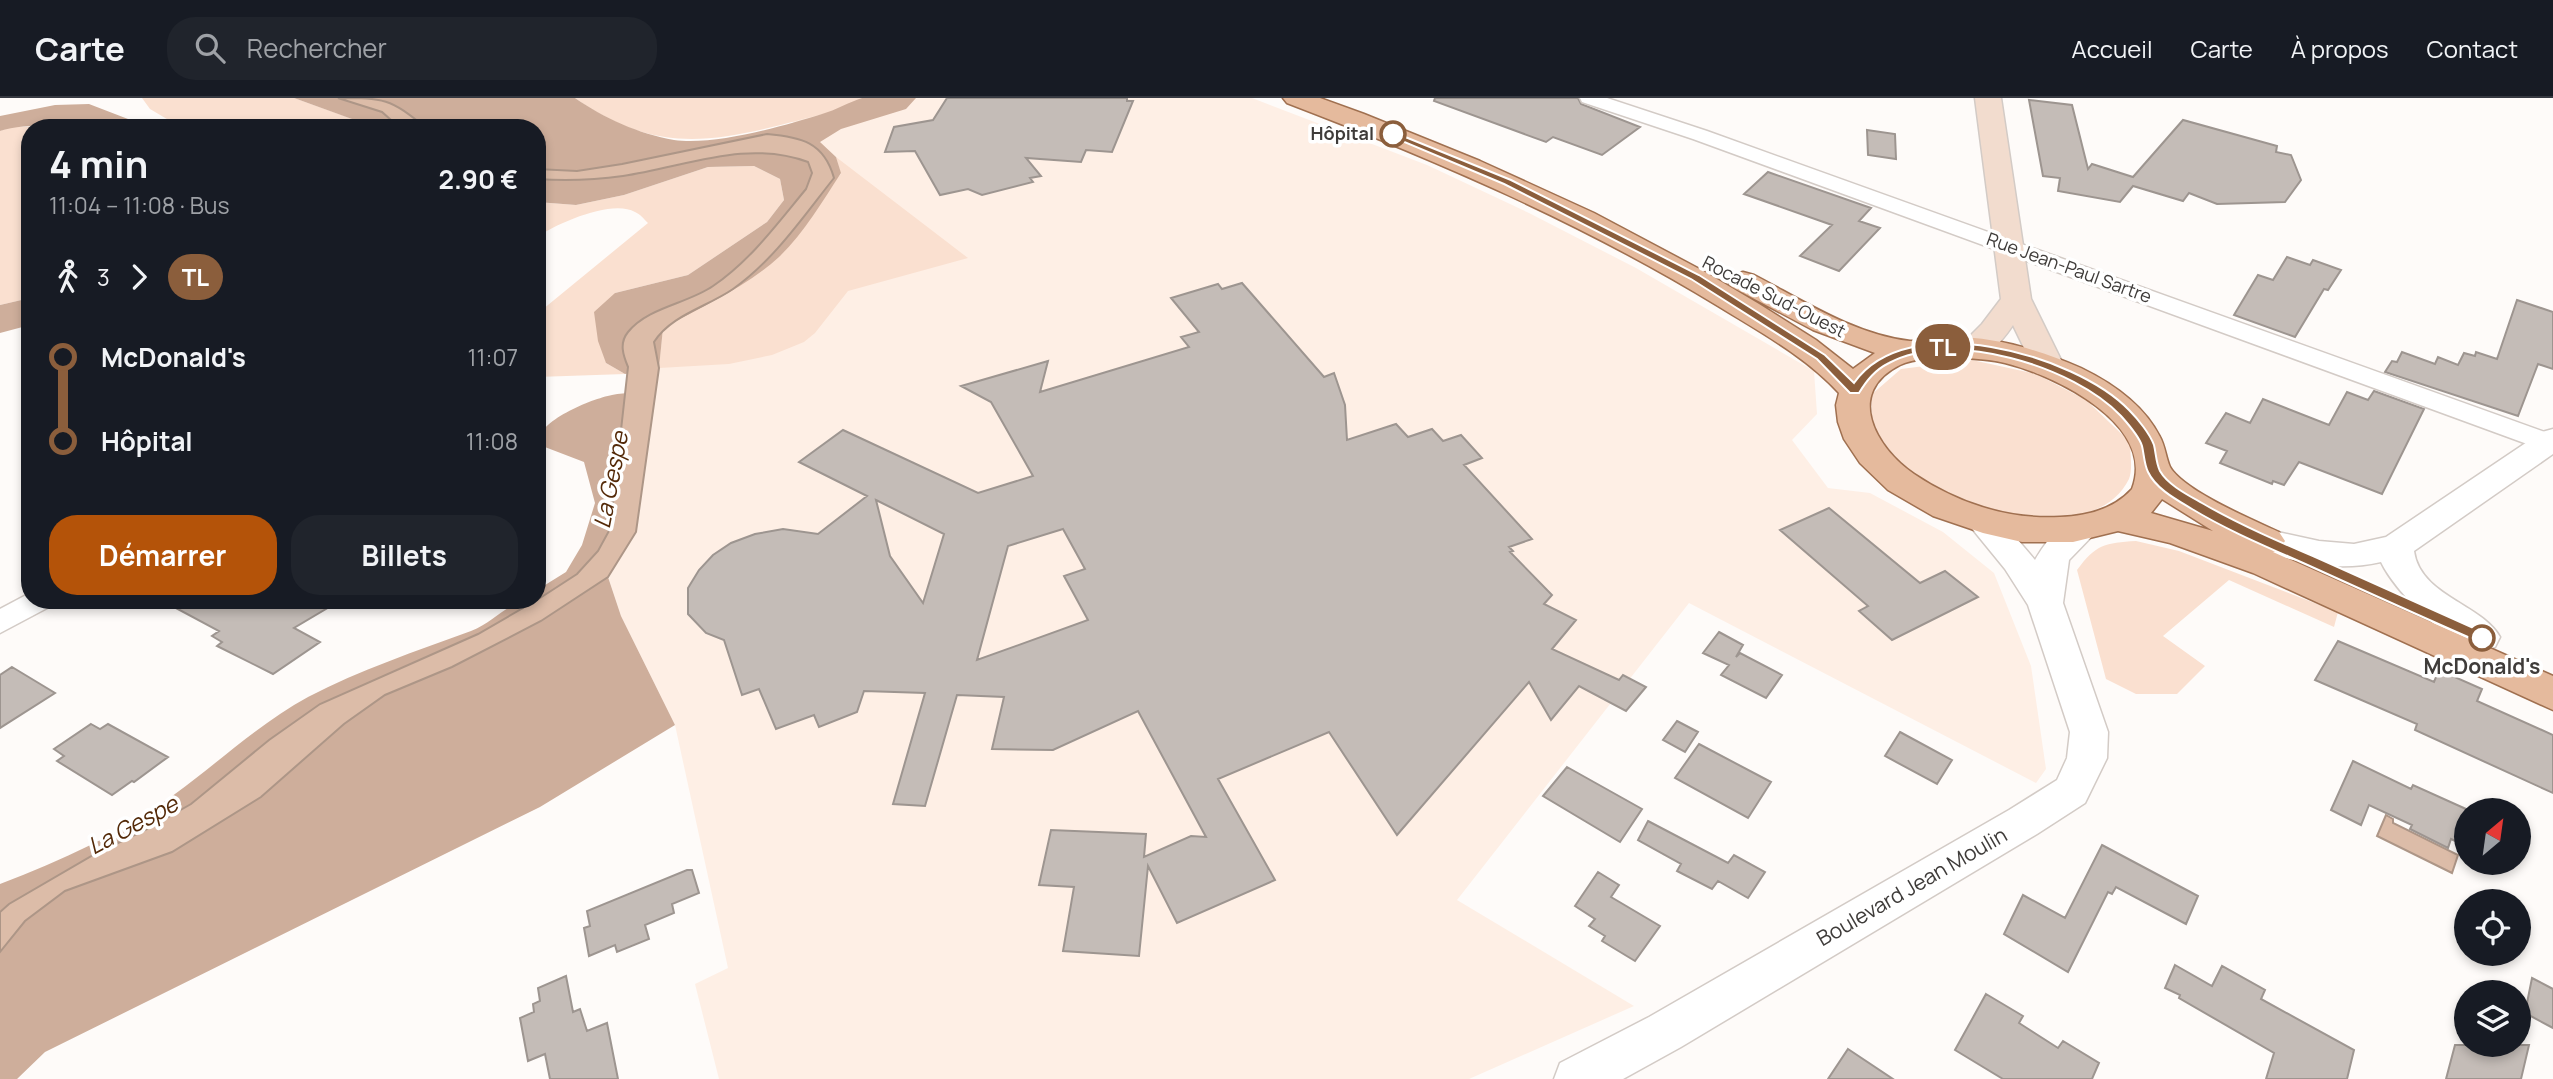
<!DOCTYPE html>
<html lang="fr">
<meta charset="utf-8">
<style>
:root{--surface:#171b24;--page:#20242c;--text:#f1f3f6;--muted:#9ea1a6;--line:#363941;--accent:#b45309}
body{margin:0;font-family:Manrope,sans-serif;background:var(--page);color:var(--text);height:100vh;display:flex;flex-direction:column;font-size:26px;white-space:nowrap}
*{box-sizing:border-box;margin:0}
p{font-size:23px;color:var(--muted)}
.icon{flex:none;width:38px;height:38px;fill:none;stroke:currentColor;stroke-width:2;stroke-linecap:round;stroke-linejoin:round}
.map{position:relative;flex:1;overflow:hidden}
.sheet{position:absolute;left:21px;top:21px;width:525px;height:490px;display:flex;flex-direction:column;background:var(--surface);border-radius:28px;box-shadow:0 4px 10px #0003}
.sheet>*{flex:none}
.badge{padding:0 14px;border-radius:23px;font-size:24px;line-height:46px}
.needle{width:46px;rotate:29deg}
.controls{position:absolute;left:2454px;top:700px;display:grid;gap:14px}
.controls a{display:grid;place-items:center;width:77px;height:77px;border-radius:50%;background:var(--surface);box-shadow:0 4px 10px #0003;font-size:35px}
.map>.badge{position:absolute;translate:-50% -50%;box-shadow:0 0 0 4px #fff}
.legs{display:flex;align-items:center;gap:10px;height:77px;padding:0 28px;font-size:23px}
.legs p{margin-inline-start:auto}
.overview{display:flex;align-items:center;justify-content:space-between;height:119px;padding:0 28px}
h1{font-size:38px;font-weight:700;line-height:52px}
.cta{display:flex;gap:14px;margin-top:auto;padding:14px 28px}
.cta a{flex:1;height:80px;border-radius:28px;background:var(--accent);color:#fff;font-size:28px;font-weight:700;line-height:80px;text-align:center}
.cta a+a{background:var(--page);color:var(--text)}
ul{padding:0 28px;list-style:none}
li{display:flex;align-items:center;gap:24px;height:84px;font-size:26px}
li i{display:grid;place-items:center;width:10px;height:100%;margin:0 9px;background:currentColor}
li i::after{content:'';width:18px;height:18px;margin:-9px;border:5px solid;border-radius:50%;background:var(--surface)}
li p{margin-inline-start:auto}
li:first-child i{background:linear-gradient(#0000 50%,currentColor 0)}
li:last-child i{background:linear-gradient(currentColor 50%,#0000 0)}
header{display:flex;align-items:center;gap:42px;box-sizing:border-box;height:98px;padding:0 35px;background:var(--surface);border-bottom:2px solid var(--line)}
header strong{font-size:33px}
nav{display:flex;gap:38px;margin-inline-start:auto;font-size:24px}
.search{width:490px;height:63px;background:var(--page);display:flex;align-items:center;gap:18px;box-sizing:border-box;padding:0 24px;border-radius:28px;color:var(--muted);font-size:26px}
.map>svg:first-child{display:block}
.built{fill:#feefe5}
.green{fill:#fae0d0}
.forest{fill:#ceae9b}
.water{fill:#dcbca8;stroke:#ad9687;stroke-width:2}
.building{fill:#c4bcb7;stroke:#9d9590;stroke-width:2;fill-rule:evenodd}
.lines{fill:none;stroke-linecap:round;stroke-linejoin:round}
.minor-casing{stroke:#d3cbc6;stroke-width:3}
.tertiary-casing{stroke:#d3cbc6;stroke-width:3}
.secondary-casing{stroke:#d3cbc6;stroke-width:3}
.primary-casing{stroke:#a07050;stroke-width:3}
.minor{fill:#fff;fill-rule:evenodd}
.tertiary{fill:#fff;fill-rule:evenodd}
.secondary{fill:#f2dcce;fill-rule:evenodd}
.primary{fill:#e5ba9d;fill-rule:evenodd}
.line-1{fill:#8b5e3c;stroke:#fff;stroke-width:2}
.stop-1-dot{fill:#fff;stroke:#8b5e3c;stroke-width:3.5}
.labels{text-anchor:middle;stroke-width:7;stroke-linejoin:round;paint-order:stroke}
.far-stop-label{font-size:18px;font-weight:bold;fill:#3f3c3a;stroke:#fff;text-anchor:end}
.far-street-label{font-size:18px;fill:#3f3c3a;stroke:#fff}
.stop-label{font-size:21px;font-weight:bold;fill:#3f3c3a;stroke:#fff}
.street-label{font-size:21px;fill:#3f3c3a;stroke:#fff}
.water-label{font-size:23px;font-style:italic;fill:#542a09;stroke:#fff}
</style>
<header>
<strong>Carte</strong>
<div class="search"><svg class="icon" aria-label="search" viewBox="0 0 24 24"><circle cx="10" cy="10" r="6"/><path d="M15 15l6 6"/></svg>Rechercher</div>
<nav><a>Accueil</a><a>Carte</a><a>À propos</a><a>Contact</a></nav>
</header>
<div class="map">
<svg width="2553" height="981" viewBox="0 0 2553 981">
<rect width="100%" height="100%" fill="#fefbf9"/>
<path class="built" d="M 763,0 L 1252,0 L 1427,67 L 1529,115 L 1636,170 L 1814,273 L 1817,316 L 1792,342 L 1828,390 L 1870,395 L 1943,434 L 1994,475 L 2031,568 L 2046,671 L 2036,685 L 1689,505 L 1457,802 L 1634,908 L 1469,981 L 719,981 L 695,886 L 728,870 L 675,627 L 621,518 L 608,479 L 636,433 L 659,270 L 653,244 L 836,59 Z"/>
<path class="green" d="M 142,0 L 294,0 L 364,25 L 365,30 L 182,30 L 150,11 Z
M 575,0 L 862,0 C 844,13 817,17 796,23 C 709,46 653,55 575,0 Z
M 65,28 L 76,30 L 30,30 L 30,200 L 0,207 L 0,33 L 11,29 Z
M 836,59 L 968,160 L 848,193 L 815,235 L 804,244 L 772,257 L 729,266 L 659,270 L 663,230 L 733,191 L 841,76 Z
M 754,68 L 780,81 L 784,102 L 767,124 L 688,177 L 615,195 L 606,265 L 625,276 L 537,279 L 537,216 L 648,125 C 644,121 640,116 635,114 C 612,101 558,125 537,139 L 537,104 L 576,107 L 624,97 L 708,69 Z
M 1972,262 L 2036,276 L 2086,302 L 2130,344 C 2130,354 2133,371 2129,381 C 2095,450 1958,414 1912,375 C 1899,363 1878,341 1873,324 C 1871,316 1872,306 1871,297 L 1901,271 Z
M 2136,443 L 2179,453 L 2338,514 L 2334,529 L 2229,482 L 2163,538 L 2205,568 L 2177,596 L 2136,596 L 2106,581 L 2077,472 C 2096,446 2105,445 2136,443 Z"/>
<path class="forest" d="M 294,0 L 575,0 C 604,20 639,36 674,42 C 714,48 784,28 822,16 C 836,12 849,4 862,0 C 874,0 902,0 916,0 L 906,11 L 841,31 L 820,44 L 836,59 L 841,75 C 822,104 804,135 779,159 C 746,189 701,209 663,230 L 659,270 L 625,276 L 606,265 L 598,243 L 594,214 L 615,195 L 688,177 L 767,124 L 784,102 L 780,81 L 754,68 L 708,69 L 624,97 L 576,107 L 537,104 L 537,30 L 365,30 L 363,25 Z
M 89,6 L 128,21 L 135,30 C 99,30 32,22 0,33 L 0,18 L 55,7 Z
M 30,200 L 30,227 L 0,235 L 0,207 Z
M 656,294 L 636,434 L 608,479 L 621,518 L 675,627 L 540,709 L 45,954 L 17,981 L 0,981 L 0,786 C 62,762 121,736 175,696 C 219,664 260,625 308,599 C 360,572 416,553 471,533 C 497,523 507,502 537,502 L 537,492 L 566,474 L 582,447 L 595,405 L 584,364 L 537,346 C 537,323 591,301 612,297 C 626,294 641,295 656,294 Z"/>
<path class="water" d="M 338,0 C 384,0 390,0 426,30 L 400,30 L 382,14 Z
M 767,36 C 801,39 824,44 834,80 C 803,119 774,162 733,191 C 707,209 671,217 654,244 L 659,270 L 636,434 L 608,479 L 541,523 L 452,569 L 385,597 L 344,626 L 261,699 L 172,754 L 65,793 L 25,823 L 0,854 L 0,814 L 9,806 L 95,756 L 147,731 L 191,706 L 269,642 L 320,606 L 478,536 L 537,502 L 577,476 L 598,453 L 610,431 L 628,269 C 623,257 619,245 628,234 C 648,209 687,206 713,188 C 750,163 777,126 806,91 L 812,75 L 808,64 C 746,41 685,69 623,78 C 594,82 566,83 537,81 L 537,71 L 577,73 L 622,66 Z
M 2386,717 L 2393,721 L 2393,725 L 2458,757 L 2452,775 L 2377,738 Z"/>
<path class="building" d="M 947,0 L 1127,0 L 1127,3 L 1133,3 L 1112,54 L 1086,52 L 1081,64 L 1026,60 L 1041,78 L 1030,80 L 1033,84 L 982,97 L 968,91 L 940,97 L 915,53 L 885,54 L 894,29 L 933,22 Z
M 1435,0 L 1578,0 L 1581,6 L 1640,29 L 1602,57 L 1553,39 L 1546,44 L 1434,3 Z
M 2029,2 L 2072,7 L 2088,71 L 2092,66 L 2133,79 L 2183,22 L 2277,48 L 2276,54 L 2291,57 L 2301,82 L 2285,104 L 2217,106 L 2189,95 L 2183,103 L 2133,88 L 2120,104 L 2058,93 L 2060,80 L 2043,78 Z
M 1867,32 L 1895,36 L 1896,61 L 1868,57 Z
M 1768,74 L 1871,110 L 1859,123 L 1880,130 L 1839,173 L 1800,158 L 1832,127 L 1744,96 Z
M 2287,159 L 2310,167 L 2313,162 L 2341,172 L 2328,192 L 2324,191 L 2295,239 L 2234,217 L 2258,177 L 2273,182 Z
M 1242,185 L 1324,279 L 1334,275 L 1345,307 L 1347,342 L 1396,326 L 1408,339 L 1432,331 L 1443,343 L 1461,337 L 1482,360 L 1464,367 L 1532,441 L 1509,449 L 1513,453 L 1510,454 L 1552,497 L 1544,506 L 1576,522 L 1552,551 L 1619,582 L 1623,577 L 1646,589 L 1626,613 L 1579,588 L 1551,622 L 1529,584 L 1397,737 L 1329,634 L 1218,681 L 1275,782 L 1177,825 L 1148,768 L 1139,858 L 1063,853 L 1074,789 L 1039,787 L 1051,732 L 1146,736 L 1144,759 L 1191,738 L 1206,739 L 1138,613 L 1053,652 L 992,651 L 1004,599 L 957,597 L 925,708 L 893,706 L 925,595 L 864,593 L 857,614 L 819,629 L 814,617 L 776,631 L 759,591 L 742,597 L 724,542 L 706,535 L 688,516 L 688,490 L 699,472 L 713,457 L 731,445 L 755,436 L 783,431 L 818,436 L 867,398 L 799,364 L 843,332 L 978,395 L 1033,378 L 991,304 L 961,288 L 1048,263 L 1040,294 L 1189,249 L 1181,239 L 1199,234 L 1171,200 L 1218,186 L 1222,191 ZM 876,402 L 944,436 L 923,505 L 890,458 ZM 1063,431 L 1085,471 L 1064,478 L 1088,522 L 977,562 L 1008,448 Z
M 2517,202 L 2553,214 L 2553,271 L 2538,266 L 2518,318 L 2385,274 L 2392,263 L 2397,264 L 2402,254 L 2435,266 L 2438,259 L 2458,267 L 2464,255 L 2475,258 L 2476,254 L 2497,261 Z
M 2374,293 L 2424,311 L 2382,396 L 2299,364 L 2284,387 L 2273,383 L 2272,386 L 2220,365 L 2227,353 L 2206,345 L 2226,315 L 2250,325 L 2263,301 L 2329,327 L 2347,294 L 2368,302 Z
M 1829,410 L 1920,485 L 1945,473 L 1978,499 L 1892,542 L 1859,513 L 1868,508 L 1780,432 Z
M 161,502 L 341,502 L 294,530 L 320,544 L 273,576 L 217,548 L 222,544 L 212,538 L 219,533 Z
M 1719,534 L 1743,547 L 1736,559 L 1740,555 L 1782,577 L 1766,600 L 1721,577 L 1729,567 L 1703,555 Z
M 2338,543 L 2434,584 L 2439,572 L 2482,591 L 2477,603 L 2553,637 L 2553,695 L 2415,632 L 2417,626 L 2315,582 Z
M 12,569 L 55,595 L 0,630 L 0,577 Z
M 1677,623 L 1698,634 L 1685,654 L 1663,642 Z
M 91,626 L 100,631 L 108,626 L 168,659 L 134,684 L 132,683 L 112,697 L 57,663 L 64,658 L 54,651 Z
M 1900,634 L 1952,662 L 1937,686 L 1885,658 Z
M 1699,646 L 1771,684 L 1748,720 L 1675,680 Z
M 2353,663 L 2411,691 L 2413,687 L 2466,711 L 2466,748 L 2451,741 L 2448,750 L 2410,731 L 2412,727 L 2369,707 L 2361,727 L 2331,712 Z
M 1567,669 L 1642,711 L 1620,744 L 1543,698 Z
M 1648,723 L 1728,765 L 1734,757 L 1765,774 L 1748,800 L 1718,783 L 1712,791 L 1677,773 L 1681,766 L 1638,742 Z
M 2102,747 L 2198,798 L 2186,826 L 2116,789 L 2112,796 L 2108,794 L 2068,874 L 2004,836 L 2023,797 L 2065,820 Z
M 687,772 L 692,772 L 699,795 L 672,806 L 674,815 L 645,827 L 649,841 L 617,854 L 615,847 L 589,858 L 584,830 L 590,828 L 587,813 Z
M 1598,774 L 1619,787 L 1611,799 L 1660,828 L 1635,863 L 1602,843 L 1605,838 L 1589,828 L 1595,821 L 1575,808 Z
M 2175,867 L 2212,888 L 2222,868 L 2265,892 L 2261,901 L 2354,952 L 2347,981 L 2266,981 L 2274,955 L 2179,900 L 2180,897 L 2165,890 Z
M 566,878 L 573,914 L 580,911 L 587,933 L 607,925 L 618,981 L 550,981 L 545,956 L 528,963 L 520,920 L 534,914 L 533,906 L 540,903 L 538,890 Z
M 2532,880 L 2553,891 L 2553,930 L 2525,915 Z
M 1986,896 L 2023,918 L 2019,925 L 2058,950 L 2063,943 L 2099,965 L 2092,981 L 2003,981 L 1955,952 Z
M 2455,947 L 2529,947 L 2521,981 L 2446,981 Z
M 1848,951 L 1893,981 L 1828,981 Z"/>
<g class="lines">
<defs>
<path id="minor" d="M 1580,0 L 1607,0 L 1707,33 L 2553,337 L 2553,351 L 2538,350 L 1693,41 L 1582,4 Z
M 30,495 L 30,502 L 53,502 L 49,509 L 0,535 L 0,511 Z"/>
<path id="tertiary" d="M 2553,331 L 2553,356 L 2414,453 C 2420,498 2482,506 2500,539 L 2495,549 C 2489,550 2484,552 2479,551 C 2446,545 2395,493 2381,464 C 2337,474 2300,465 2257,452 L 2252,444 L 2257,436 L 2269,432 L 2319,443 L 2354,446 L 2386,439 L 2542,334 Z
M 1982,411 L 1994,414 L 2035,462 C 2048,440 2067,414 2095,422 L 2100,430 L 2069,462 L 2063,505 L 2108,634 L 2107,660 L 2085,705 L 2037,736 L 1681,949 L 1623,981 L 1554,981 L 1560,965 L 1649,919 L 2009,712 L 2057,682 L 2067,660 L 2070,634 L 2028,507 L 2005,471 L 1965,422 L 1970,414 Z"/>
<path id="secondary" d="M 1975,0 L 2001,0 L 2031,201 L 2064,268 L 2060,275 L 2048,278 L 2036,275 L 2013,227 C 2000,246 1986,263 1963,257 L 1958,250 L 1982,226 L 2001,201 Z"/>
<path id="primary" d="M 1283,0 L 1320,0 L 1364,16 L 1480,63 L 1594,115 L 1705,174 L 1759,206 L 1816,242 L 1853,271 L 1875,255 L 1813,232 L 1732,189 L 1728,183 L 1732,177 L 1743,174 L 1754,177 C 1802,202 1855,237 1910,243 C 1920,244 1931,240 1941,239 C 1989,237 2038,251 2081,270 C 2112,285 2144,307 2160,339 C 2165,348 2166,360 2170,369 C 2184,393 2253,422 2279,434 L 2285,443 L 2279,452 L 2273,454 L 2553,578 L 2553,612 L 2253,475 L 2170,445 L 2118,433 L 2073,444 L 2022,444 L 1983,435 L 1933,418 L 1888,392 L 1860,365 L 1844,341 L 1838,324 L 1836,307 L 1839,295 C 1805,258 1760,234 1718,208 C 1582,125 1436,62 1287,5 ZM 1941,259 C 1962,260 1984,260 2005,265 C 2054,277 2157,326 2132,391 C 2113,412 2086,418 2060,419 C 2008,422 1957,405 1914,376 C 1876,350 1844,295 1900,267 C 1912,261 1927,261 1941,259 ZM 2162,401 L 2213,433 L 2151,415 Z"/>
</defs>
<use href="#minor" class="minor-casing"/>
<use href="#tertiary" class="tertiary-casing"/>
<use href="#secondary" class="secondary-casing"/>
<use href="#primary" class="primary-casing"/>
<use href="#minor" class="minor"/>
<use href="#tertiary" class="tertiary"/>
<use href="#secondary" class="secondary"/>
<use href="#primary" class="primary"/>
</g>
<path class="line-1" d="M 1393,34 L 1511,82 L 1699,177 L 1825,257 L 1854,285 C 1907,209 2075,256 2129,312 C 2138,321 2150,336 2154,347 C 2156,355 2156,365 2160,373 C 2168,387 2188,397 2202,405 C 2240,427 2282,445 2322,462 C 2377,487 2432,511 2487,536 L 2489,540 L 2482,545 L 2477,543 C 2422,519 2367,494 2312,469 C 2272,451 2230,434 2192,411 C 2177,402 2156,391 2148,374 C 2144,366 2144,356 2142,348 C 2139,338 2128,326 2121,318 C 2074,268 1951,231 1889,265 C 1875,272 1867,282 1859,295 L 1850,295 L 1817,261 L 1691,181 L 1504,86 L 1390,38 L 1388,36 Z"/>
<g class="stop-1-dot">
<circle cx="1393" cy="36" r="12"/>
<circle cx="2482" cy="540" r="12"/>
</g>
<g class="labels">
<g class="far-stop-label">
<text x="1374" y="42">Hôpital</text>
</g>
<g class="far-street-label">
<text transform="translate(2069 170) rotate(20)" y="6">Rue Jean-Paul Sartre</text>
<text transform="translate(1774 199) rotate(27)" y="6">Rocade Sud-Ouest</text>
</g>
<g class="stop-label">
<text x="2482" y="576">McDonald's</text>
</g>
<g class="street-label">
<text transform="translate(1912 789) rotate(-30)" y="7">Boulevard Jean Moulin</text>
</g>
<g class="water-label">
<text transform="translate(611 382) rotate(-79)" y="8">La Gespe</text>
<text transform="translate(133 727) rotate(-28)" y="8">La Gespe</text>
</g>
</g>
</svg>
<div class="controls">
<a><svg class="needle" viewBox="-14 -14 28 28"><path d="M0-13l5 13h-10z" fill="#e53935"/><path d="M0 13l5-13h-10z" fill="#9ea1a6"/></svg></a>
<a><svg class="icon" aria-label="locate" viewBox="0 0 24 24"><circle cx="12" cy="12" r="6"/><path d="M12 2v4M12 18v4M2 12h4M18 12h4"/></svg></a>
<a><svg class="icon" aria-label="layers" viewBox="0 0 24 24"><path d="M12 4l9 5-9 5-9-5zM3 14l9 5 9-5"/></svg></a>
</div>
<b class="badge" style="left:1943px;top:249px;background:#8b5e3c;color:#fff">TL</b>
<section class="sheet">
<div class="overview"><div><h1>4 min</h1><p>11:04 – 11:08 · Bus</p></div><b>2.90 €</b></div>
<div class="legs"><svg class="icon" aria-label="walk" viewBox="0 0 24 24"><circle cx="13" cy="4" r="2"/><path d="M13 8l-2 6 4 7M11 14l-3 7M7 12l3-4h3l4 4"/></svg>3<svg class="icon" aria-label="forward" viewBox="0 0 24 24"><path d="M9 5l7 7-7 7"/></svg><b class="badge" style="background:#8b5e3c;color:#fff">TL</b></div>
<ul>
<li><i style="color:#8b5e3c"></i><b>McDonald's</b><p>11:07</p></li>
<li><i style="color:#8b5e3c"></i><b>Hôpital</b><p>11:08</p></li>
</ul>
<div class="cta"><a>Démarrer</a><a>Billets</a></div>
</section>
</div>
